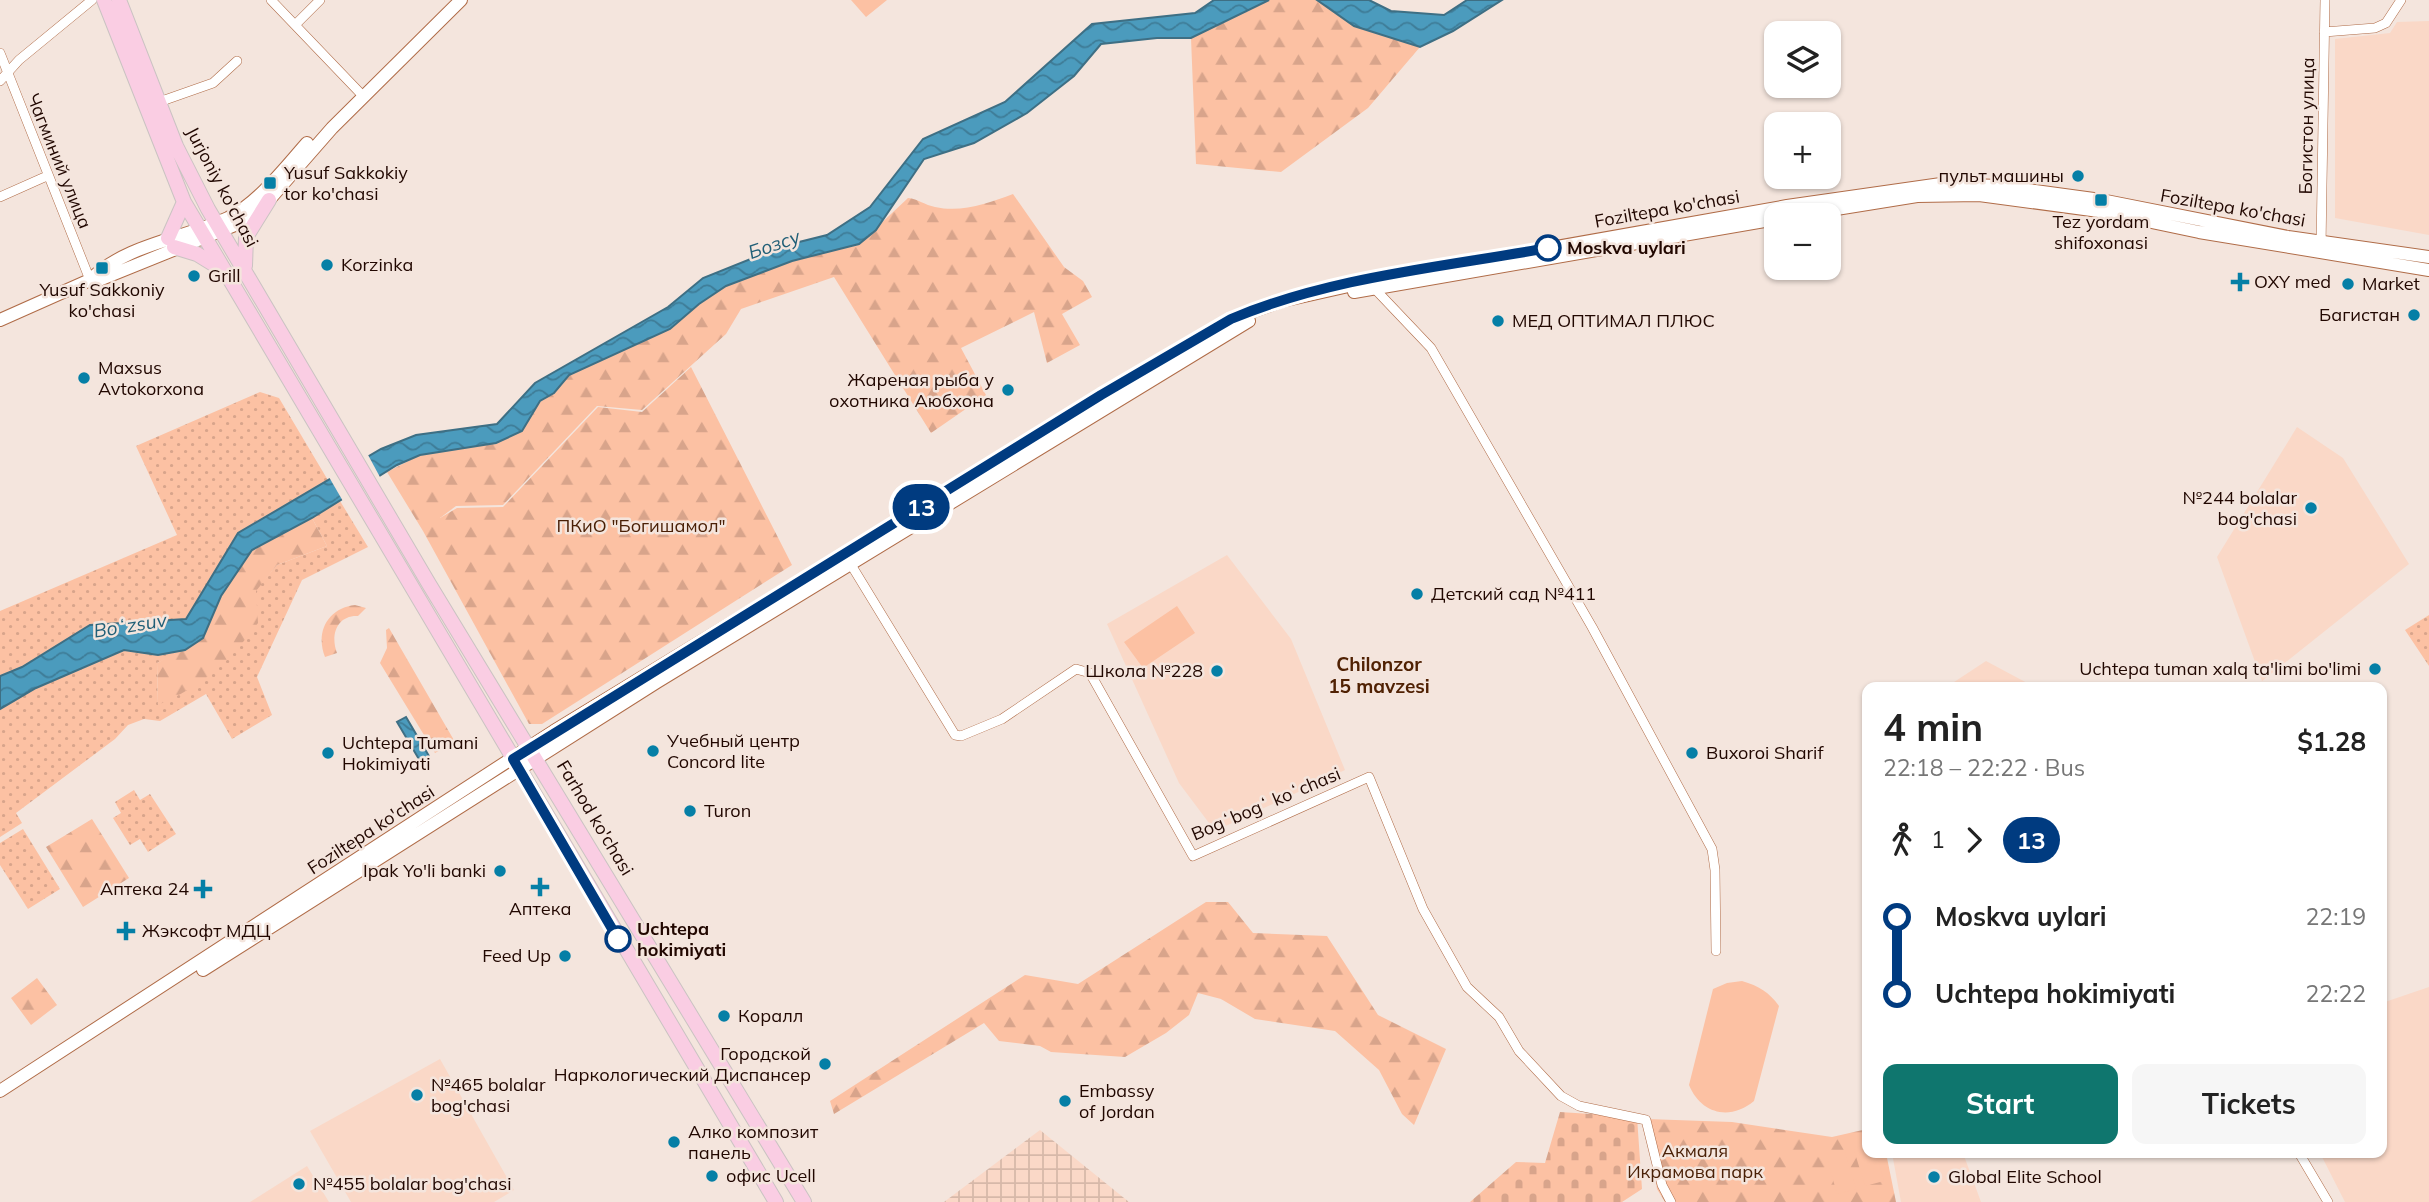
<!DOCTYPE html>
<meta charset="utf-8">
<style>
:root{--surface:#fff;--page:#f6f6f6;--text:#222;--muted:#767676;--accent:#0f766e}
body{margin:0;font-family:Mulish,sans-serif;background:var(--page);color:var(--text);height:100vh;display:flex;flex-direction:column;font-size:26px;white-space:nowrap}
*{box-sizing:border-box;margin:0}
p{font-size:23px;color:var(--muted)}
.icon{flex:none;width:38px;height:38px;fill:none;stroke:currentColor;stroke-width:2;stroke-linecap:round;stroke-linejoin:round}
.map{position:relative;flex:1;overflow:hidden}
.sheet{position:absolute;left:1862px;top:682px;width:525px;height:476px;display:flex;flex-direction:column;background:var(--surface);border-radius:14px;box-shadow:0 2px 5px #0004}
.sheet>*{flex:none}
.badge{padding:0 14px;border-radius:23px;font-size:24px;line-height:46px}
.buttons{position:absolute;left:1764px;top:21px;display:grid;gap:14px}
.buttons a{display:grid;place-items:center;width:77px;height:77px;border-radius:14px;background:var(--surface);box-shadow:0 2px 5px #0004;font-size:35px}
.map>.badge{position:absolute;translate:-50% -50%;box-shadow:0 0 0 4px #fff}
.legs{display:flex;align-items:center;gap:10px;height:77px;padding:0 21px;font-size:23px}
.legs p{margin-inline-start:auto}
.summary{display:flex;align-items:center;justify-content:space-between;height:119px;padding:0 21px}
h1{font-size:38px;font-weight:700;line-height:52px}
.primary-button{display:flex;gap:14px;margin-top:auto;padding:14px 21px}
.primary-button a{flex:1;height:80px;border-radius:14px;background:var(--accent);color:#fff;font-size:28px;font-weight:700;line-height:80px;text-align:center}
.primary-button a+a{background:var(--page);color:var(--text)}
ul{padding:0 21px;list-style:none}
li{display:flex;align-items:center;gap:24px;height:77px;font-size:26px}
li i{display:grid;place-items:center;width:10px;height:100%;margin:0 9px;background:currentColor}
li i::after{content:'';width:18px;height:18px;margin:-9px;border:5px solid;border-radius:50%;background:var(--surface)}
li p{margin-inline-start:auto}
li:first-child i{background:linear-gradient(#0000 50%,currentColor 0)}
li:last-child i{background:linear-gradient(currentColor 50%,#0000 0)}
.map>svg:first-child{display:block}
.built{fill:#fad8c7}
.industrial{fill:url(#industrial-grid)}
.grass{fill:url(#grass-dots)}
.forest{fill:url(#forest-firs)}
.cemetery{fill:url(#cemetery-stones)}
.garden{fill:#fcc1a3}
.water{fill:url(#water-waves);stroke:#3e6f84;stroke-width:2}
.pier{fill:#f4e5dd}
.lines{fill:none;stroke-linecap:round;stroke-linejoin:round}
.street-casing{stroke:#b06c48;stroke-width:10}
.secondary-casing{stroke:#b06c48;stroke-width:14}
.primary-casing{stroke:#cac3c2;stroke-width:16}
.street{stroke:#fff;stroke-width:9}
.secondary{stroke:#fff;stroke-width:12}
.primary{stroke:#facde3;stroke-width:14}
.line-1-casing{stroke:#fff;stroke-width:16}
.line-1{stroke:#003b80;stroke-width:10}
.poi-dot{fill:#057fa6;stroke:#f4e5dd;stroke-width:2.5}
.stop-1-dot{fill:#fff;stroke:#003b80;stroke-width:3.5}
.labels{text-anchor:middle;stroke-width:5;stroke-linejoin:round;paint-order:stroke}
.street-label{font-size:18px;fill:#210700;stroke:#f4e5dd}
.poi-label{font-size:18px;fill:#210700;stroke:#f4e5dd;text-anchor:start}
.stop-label{font-size:18px;font-weight:bold;fill:#210700;stroke:#f4e5dd;text-anchor:start}
.park-label{font-size:18px;fill:#4a2006;stroke:#f4e5dd}
.water-label{font-size:19px;font-style:italic;fill:#215f77;stroke:#f4e5dd}
.neighbourhood-label{font-size:19px;font-weight:bold;fill:#502103;stroke:#f4e5dd}
</style>
<div class="map">
<svg width="2429" height="1202" viewBox="0 0 2429 1202">
<defs>
<pattern id="industrial-grid" width="8" height="8" patternUnits="userSpaceOnUse" patternTransform="scale(1.75)"><rect width="8" height="8" fill="#fad8c7"/><path d="M0 4h8M4 0v8" fill="none" stroke="#d6b8a9"/></pattern>
<pattern id="grass-dots" width="8" height="8" patternUnits="userSpaceOnUse" patternTransform="scale(1.75)"><rect width="8" height="8" fill="#fcc1a3"/><path d="M2 2h.1M6 6h.1" fill="none" stroke="#d8a48b" stroke-width="1.8" stroke-linecap="round"/></pattern>
<pattern id="forest-firs" width="22" height="20" patternUnits="userSpaceOnUse" patternTransform="scale(1.75)"><rect width="22" height="20" fill="#fcc1a3"/><path d="M5 1l3.5 6h-7zM16 11l3.5 6h-7z" fill="#d8a48b"/></pattern>
<pattern id="cemetery-stones" width="16" height="16" patternUnits="userSpaceOnUse" patternTransform="scale(1.75)"><rect width="16" height="16" fill="#fcc1a3"/><path d="M2 7V4a2 2 0 0 1 4 0v3zM10 15v-3a2 2 0 0 1 4 0v3z" fill="#d8a48b"/></pattern>
<pattern id="water-waves" width="16" height="10" patternUnits="userSpaceOnUse" patternTransform="scale(1.75)"><rect width="16" height="10" fill="#4b9bbd"/><path d="M0 5q4-4 8 0t8 0" fill="none" stroke="#3e7c97"/></pattern>
</defs>
<rect width="100%" height="100%" fill="#f4e5dd"/>
<path class="built" d="M 2429,21 L 2429,235 L 2335,218 L 2335,39 L 2390,33 L 2397,22 Z
M 2297,427 L 2343,458 L 2409,564 L 2262,681 L 2217,557 Z
M 1227,555 L 1291,639 L 1345,770 L 1215,831 L 1179,783 L 1107,624 Z
M 1986,661 L 2029,684 L 2034,688 L 1945,688 Z
M 2429,987 L 2429,1202 L 2345,1202 L 2320,1153 L 2382,1153 L 2382,1003 Z
M 440,1059 L 514,1190 L 494,1202 L 351,1202 L 310,1131 Z
M 1892,1153 L 1963,1153 L 1981,1202 L 1901,1202 Z
M 307,1166 L 329,1202 L 250,1202 Z"/>
<path class="industrial" d="M 1040,1130 L 1129,1202 L 944,1202 Z"/>
<path class="grass" d="M 260,392 L 279,398 L 329,482 L 238,533 L 186,620 L 90,625 L 22,667 L 0,676 L 0,611 L 177,535 L 136,446 Z
M 340,501 L 368,547 L 302,580 L 257,677 L 272,715 L 232,739 L 206,694 L 160,721 L 144,719 L 128,725 L 115,739 L 16,813 L 22,823 L 0,837 L 0,709 L 36,688 L 125,650 L 158,655 L 185,650 L 157,663 L 158,705 L 277,565 L 327,546 L 312,518 Z
M 2429,615 L 2429,666 L 2405,630 Z
M 134,790 L 140,800 L 150,794 L 176,834 L 148,852 L 140,839 L 130,845 L 113,818 L 121,813 L 115,802 Z
M 23,829 L 60,889 L 28,909 L 0,865 L 0,843 Z"/>
<path class="forest" d="M 1269,0 L 1317,0 L 1354,26 L 1420,47 L 1368,108 L 1281,172 L 1196,164 L 1191,38 Z
M 1013,194 L 1064,267 L 1083,281 L 1092,297 L 1062,314 L 1080,345 L 1047,363 L 1034,312 L 961,348 L 986,395 L 931,433 L 834,277 L 741,309 L 726,334 L 642,410 L 597,406 L 503,505 L 456,506 L 440,518 L 457,508 L 503,507 L 598,407 L 642,412 L 691,367 L 792,565 L 542,724 L 529,724 L 423,531 L 387,472 L 420,455 L 496,443 L 522,431 L 540,401 L 554,393 L 569,375 L 670,329 L 699,304 L 726,286 L 792,261 L 859,244 L 908,198 C 918,199 925,205 935,207 C 962,213 989,203 1013,194 Z
M 312,518 L 327,546 L 277,565 L 256,591 L 258,623 C 227,664 205,684 158,705 L 157,663 L 203,638 L 221,596 L 252,550 Z
M 355,605 L 366,608 L 358,616 C 337,615 330,635 337,653 L 325,657 C 315,632 328,608 355,605 Z
M 389,628 L 455,742 L 435,753 L 380,663 L 387,648 L 386,630 Z
M 92,819 L 129,878 L 83,907 L 46,847 Z
M 1206,902 L 1228,902 L 1253,933 L 1327,936 L 1378,1015 L 1446,1049 L 1414,1125 L 1402,1114 L 1379,1070 L 1335,1031 L 1255,1019 L 1221,999 L 1198,993 L 1189,1015 L 1166,1033 L 1125,1057 L 1051,1052 L 1040,1046 L 999,1041 L 984,1023 L 834,1114 L 830,1101 L 1025,975 L 1078,984 Z
M 37,978 L 57,1005 L 31,1025 L 11,998 Z
M 1647,1119 L 1732,1122 L 1832,1137 L 1867,1129 L 1867,1153 L 1886,1153 L 1896,1202 L 1665,1202 L 1657,1189 Z"/>
<path class="cemetery" d="M 1560,1112 L 1637,1117 L 1642,1189 L 1622,1202 L 1470,1202 L 1516,1162 L 1545,1163 Z"/>
<path class="garden" d="M 851,0 L 887,0 L 866,17 Z
M 1177,606 L 1195,633 L 1143,668 L 1124,642 Z
M 1742,981 C 1759,986 1769,992 1779,1006 L 1754,1101 C 1730,1121 1701,1114 1689,1085 L 1713,989 L 1727,983 Z
M 1867,1146 L 1867,1153 L 1876,1153 L 1884,1181 L 1865,1186 L 1854,1150 Z
M 1845,1152 L 1856,1189 L 1837,1194 L 1827,1158 Z"/>
<path class="water" d="M 1214,0 L 1269,0 L 1191,38 L 1157,38 L 1101,44 L 1074,76 L 1027,113 L 974,143 L 924,159 L 876,230 L 859,244 L 792,261 L 726,286 L 699,304 L 670,329 L 569,375 L 554,393 L 540,401 L 522,431 L 496,443 L 420,455 L 397,465 L 312,518 L 252,550 L 221,596 L 203,638 L 185,650 L 158,655 L 124,650 L 36,688 L 0,709 L 0,676 L 22,667 L 90,625 L 186,619 L 238,533 L 381,449 L 416,435 L 497,424 L 535,383 L 668,307 L 703,278 L 783,246 L 827,235 L 870,207 L 923,139 L 1005,102 L 1092,24 L 1195,13 Z
M 1317,0 L 1369,0 L 1391,11 L 1444,15 L 1467,0 L 1502,0 L 1453,31 L 1420,47 L 1354,26 Z
M 406,717 L 429,756 L 420,761 L 397,722 Z"/>
<path class="pier" d="M 367,453 L 381,479 L 344,503 L 329,477 Z"/>
<g class="lines">
<defs>
<path id="street" d="M 271,0 L 363,96
M 295,25 L 320,0
M 2324,32 L 2375,28 L 2386,23 L 2401,0
M 0,53 L 90,280
M 0,81 L 19,60 L 92,0
M 159,102 L 213,83 L 237,61
M 0,197 L 47,176
M 2321,247 L 2325,0
M 1374,288 L 1431,348 L 1592,627 L 1712,849 L 1715,870 L 1716,951
M 850,563 L 955,735 L 961,736 L 1002,719 L 1076,669 L 1090,673 L 1193,856 L 1369,777 L 1423,909 L 1467,987 L 1499,1017 L 1519,1051 L 1561,1096 L 1579,1106 L 1646,1120 L 1662,1185 L 1671,1202
M 2299,1153 L 2328,1202"/>
<path id="secondary" d="M 1799,215 L 1917,196 L 1979,195 L 2099,211 L 2199,232 L 2429,270
M 90,280 C 126,244 183,239 228,218 C 259,202 284,169 307,143
M 1354,292 L 1776,219
M 0,320 L 90,280 L 99,280 L 235,225 L 269,200 L 332,128 L 461,0
M 203,970 L 657,682 L 1249,321
M 0,1091 L 554,731 L 1231,319 L 1282,301 L 1393,276 L 1787,206 L 1941,184 L 1999,186 L 2101,200 L 2288,237 L 2429,257"/>
<path id="primary" d="M 104,0 L 184,202 L 776,1202
M 119,0 L 176,146 L 208,209 L 429,584 L 804,1202
M 168,238 L 184,202
M 174,247 L 197,254 L 223,270
M 245,266 L 246,237 L 269,200"/>
</defs>
<use href="#street" class="street-casing"/>
<use href="#secondary" class="secondary-casing"/>
<use href="#primary" class="primary-casing"/>
<use href="#street" class="street"/>
<use href="#secondary" class="secondary"/>
<use href="#primary" class="primary"/>
</g>
<g class="lines">
<defs>
<path id="line-1" d="M 618,939 L 513,759 L 1101,395 L 1231,319 C 1330,277 1443,267 1548,248"/>
</defs>
<use href="#line-1" class="line-1-casing"/>
<use href="#line-1" class="line-1"/>
</g>
<g class="poi-dot">
<circle cx="2078" cy="176" r="7"/>
<rect x="263" y="176" width="14" height="14" rx="3.5"/>
<rect x="2094" y="193" width="14" height="14" rx="3.5"/>
<circle cx="327" cy="265" r="7"/>
<rect x="95" y="261" width="14" height="14" rx="3.5"/>
<circle cx="194" cy="276" r="7"/>
<path d="M2236.5 271.5h7v7h7v7h-7v7h-7v-7h-7v-7h7z"/>
<circle cx="2348" cy="284" r="7"/>
<circle cx="2414" cy="315" r="7"/>
<circle cx="1498" cy="321" r="7"/>
<circle cx="84" cy="378" r="7"/>
<circle cx="1008" cy="390" r="7"/>
<circle cx="2311" cy="508" r="7"/>
<circle cx="1417" cy="594" r="7"/>
<circle cx="2375" cy="669" r="7"/>
<circle cx="1217" cy="671" r="7"/>
<circle cx="653" cy="751" r="7"/>
<circle cx="328" cy="753" r="7"/>
<circle cx="1692" cy="753" r="7"/>
<circle cx="690" cy="811" r="7"/>
<circle cx="500" cy="871" r="7"/>
<path d="M536.5 876.5h7v7h7v7h-7v7h-7v-7h-7v-7h7z"/>
<path d="M199.5 878.5h7v7h7v7h-7v7h-7v-7h-7v-7h7z"/>
<path d="M122.5 920.5h7v7h7v7h-7v7h-7v-7h-7v-7h7z"/>
<circle cx="565" cy="956" r="7"/>
<circle cx="724" cy="1016" r="7"/>
<circle cx="825" cy="1064" r="7"/>
<circle cx="417" cy="1095" r="7"/>
<circle cx="1065" cy="1101" r="7"/>
<circle cx="674" cy="1142" r="7"/>
<circle cx="712" cy="1176" r="7"/>
<circle cx="1934" cy="1177" r="7"/>
<circle cx="299" cy="1184" r="7"/>
</g>
<g class="stop-1-dot">
<circle cx="1548" cy="248" r="12"/>
<circle cx="618" cy="939" r="12"/>
</g>
<g class="labels">
<g class="street-label">
<text transform="translate(2307 126) rotate(-89)" y="6">Богистон улица</text>
<text transform="translate(59 161) rotate(68)" y="6">Чагминий улица</text>
<text transform="translate(222 187) rotate(62)" y="6">Jurjoniy ko'chasi</text>
<text transform="translate(2233 208) rotate(10)" y="6">Foziltepa ko'chasi</text>
<text transform="translate(1667 209) rotate(-10)" y="6">Foziltepa ko'chasi</text>
<text transform="translate(1266 804) rotate(-23)" y="6">Bogʻbogʻ koʻchasi</text>
<text transform="translate(595 818) rotate(59)" y="6">Farhod ko'chasi</text>
<text transform="translate(371 830) rotate(-33)" y="6">Foziltepa ko'chasi</text>
</g>
<g class="poi-label">
<text x="284" y="179">Yusuf Sakkokiy<tspan x="284" dy="21">tor ko'chasi</tspan></text>
<text x="2064" y="182" text-anchor="end">пульт машины</text>
<text x="2101" y="228" text-anchor="middle">Tez yordam<tspan x="2101" dy="21">shifoxonasi</tspan></text>
<text x="341" y="271">Korzinka</text>
<text x="208" y="282">Grill</text>
<text x="2254" y="288">OXY med</text>
<text x="2362" y="290">Market</text>
<text x="102" y="296" text-anchor="middle">Yusuf Sakkoniy<tspan x="102" dy="21">ko'chasi</tspan></text>
<text x="2400" y="321" text-anchor="end">Багистан</text>
<text x="1512" y="327">МЕД ОПТИМАЛ ПЛЮС</text>
<text x="98" y="374">Maxsus<tspan x="98" dy="21">Avtokorxona</tspan></text>
<text x="994" y="386" text-anchor="end">Жареная рыба у<tspan x="994" dy="21">охотника Аюбхона</tspan></text>
<text x="2297" y="504" text-anchor="end">№244 bolalar<tspan x="2297" dy="21">bog'chasi</tspan></text>
<text x="1431" y="600">Детский сад №411</text>
<text x="2361" y="675" text-anchor="end">Uchtepa tuman xalq ta'limi bo'limi</text>
<text x="1203" y="677" text-anchor="end">Школа №228</text>
<text x="667" y="747">Учебный центр<tspan x="667" dy="21">Concord lite</tspan></text>
<text x="342" y="749">Uchtepa Tumani<tspan x="342" dy="21">Hokimiyati</tspan></text>
<text x="1706" y="759">Buxoroi Sharif</text>
<text x="704" y="817">Turon</text>
<text x="486" y="877" text-anchor="end">Ipak Yo'li banki</text>
<text x="189" y="895" text-anchor="end">Аптека 24</text>
<text x="540" y="915" text-anchor="middle">Аптека</text>
<text x="142" y="937">Жэксофт МДЦ</text>
<text x="551" y="962" text-anchor="end">Feed Up</text>
<text x="738" y="1022">Коралл</text>
<text x="811" y="1060" text-anchor="end">Городской<tspan x="811" dy="21">Наркологический Диспансер</tspan></text>
<text x="431" y="1091">№465 bolalar<tspan x="431" dy="21">bog'chasi</tspan></text>
<text x="1079" y="1097">Embassy<tspan x="1079" dy="21">of Jordan</tspan></text>
<text x="688" y="1138">Алко композит<tspan x="688" dy="21">панель</tspan></text>
<text x="726" y="1182">офис Ucell</text>
<text x="1948" y="1183">Global Elite School</text>
<text x="313" y="1190">№455 bolalar bog'chasi</text>
</g>
<g class="stop-label">
<text x="1567" y="254">Moskva uylari</text>
<text x="637" y="935">Uchtepa<tspan x="637" dy="21">hokimiyati</tspan></text>
</g>
<g class="park-label">
<text x="641" y="532">ПКиО "Богишамол"</text>
<text x="1695" y="1157">Акмаля<tspan x="1695" dy="21">Икрамова парк</tspan></text>
</g>
<g class="water-label">
<text transform="translate(774 244) rotate(-19)" y="7">Бозсу</text>
<text transform="translate(130 625) rotate(-9)" y="7">Boʻzsuv</text>
</g>
<g class="neighbourhood-label">
<text x="1379" y="671">Chilonzor<tspan x="1379" dy="22">15 mavzesi</tspan></text>
</g>
</g>
</svg>
<div class="buttons">
<a><svg class="icon" aria-label="layers" viewBox="0 0 24 24"><path d="M12 4l9 5-9 5-9-5zM3 14l9 5 9-5"/></svg></a>
<a>+</a>
<a>−</a>
</div>
<b class="badge" style="left:921px;top:507px;background:#003b80;color:#fff">13</b>
<section class="sheet">
<div class="summary"><div><h1>4 min</h1><p>22:18 – 22:22 · Bus</p></div><b>$1.28</b></div>
<div class="legs"><svg class="icon" aria-label="walk" viewBox="0 0 24 24"><circle cx="13" cy="4" r="2"/><path d="M13 8l-2 6 4 7M11 14l-3 7M7 12l3-4h3l4 4"/></svg>1<svg class="icon" aria-label="forward" viewBox="0 0 24 24"><path d="M9 5l7 7-7 7"/></svg><b class="badge" style="background:#003b80;color:#fff">13</b></div>
<ul>
<li><i style="color:#003b80"></i><b>Moskva uylari</b><p>22:19</p></li>
<li><i style="color:#003b80"></i><b>Uchtepa hokimiyati</b><p>22:22</p></li>
</ul>
<div class="primary-button"><a>Start</a><a>Tickets</a></div>
</section>
</div>
